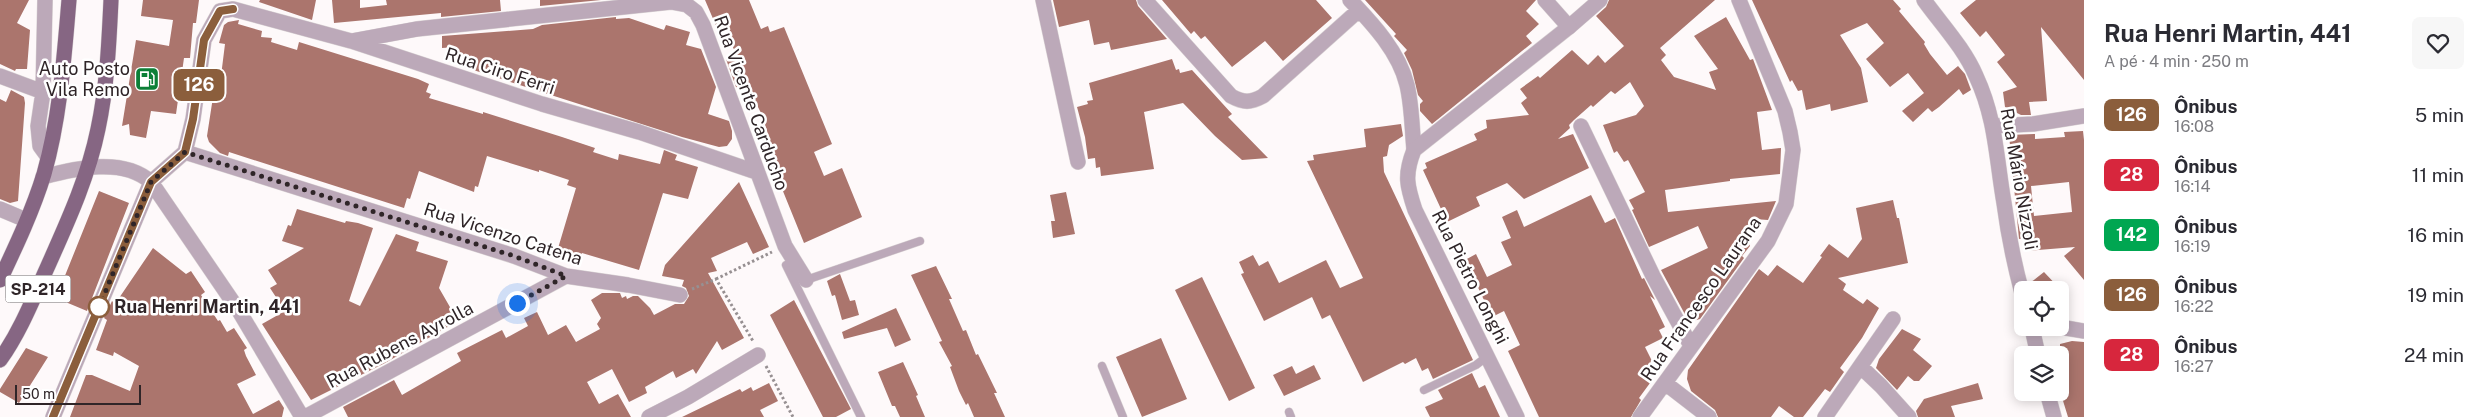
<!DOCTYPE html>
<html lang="pt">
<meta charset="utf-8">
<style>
:root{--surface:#fff;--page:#f7f7f7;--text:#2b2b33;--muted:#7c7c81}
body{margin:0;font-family:"Public Sans",sans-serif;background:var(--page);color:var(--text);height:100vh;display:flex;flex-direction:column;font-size:19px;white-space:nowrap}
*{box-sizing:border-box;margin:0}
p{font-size:16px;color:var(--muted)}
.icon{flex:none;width:28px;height:28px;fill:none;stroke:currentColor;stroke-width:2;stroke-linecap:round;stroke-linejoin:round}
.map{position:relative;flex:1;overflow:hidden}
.side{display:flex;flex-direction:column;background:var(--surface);width:400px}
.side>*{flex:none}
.badge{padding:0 10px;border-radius:8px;font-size:18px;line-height:32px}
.buttons{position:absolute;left:2014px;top:281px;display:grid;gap:10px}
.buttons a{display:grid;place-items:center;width:55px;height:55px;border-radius:8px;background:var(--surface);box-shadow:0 2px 12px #0003;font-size:25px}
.scale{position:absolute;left:15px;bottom:12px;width:126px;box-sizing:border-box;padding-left:5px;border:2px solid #2f2528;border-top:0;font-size:14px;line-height:18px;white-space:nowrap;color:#2f2528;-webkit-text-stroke:4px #fff;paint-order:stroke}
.you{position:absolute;width:25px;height:25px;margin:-12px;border:4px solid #fff;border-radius:50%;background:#1a73e8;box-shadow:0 0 0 8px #1a73e833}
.map>.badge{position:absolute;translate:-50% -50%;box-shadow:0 0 0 2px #fff}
.round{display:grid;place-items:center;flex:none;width:52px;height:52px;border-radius:8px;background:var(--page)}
.head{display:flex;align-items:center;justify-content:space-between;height:85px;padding:0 20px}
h1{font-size:24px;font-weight:700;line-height:38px}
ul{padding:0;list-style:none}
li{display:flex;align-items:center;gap:15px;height:60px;padding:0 20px}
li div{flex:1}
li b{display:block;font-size:19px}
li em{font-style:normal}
li .badge{min-width:55px;font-weight:700;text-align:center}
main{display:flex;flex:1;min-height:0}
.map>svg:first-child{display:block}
.building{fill:#ab756d;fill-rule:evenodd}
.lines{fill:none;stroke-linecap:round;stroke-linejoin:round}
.service-casing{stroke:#d9d3d4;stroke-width:9}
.minor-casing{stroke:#d9d3d4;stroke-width:16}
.tertiary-casing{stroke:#d9d3d4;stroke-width:16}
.primary-casing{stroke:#d9d3d4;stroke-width:16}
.path{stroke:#979092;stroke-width:3;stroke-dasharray:2.5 2.5;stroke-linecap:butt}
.service{stroke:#bca9b9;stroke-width:8}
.minor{stroke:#bca9b9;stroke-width:15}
.tertiary{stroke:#bca9b9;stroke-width:15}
.primary{stroke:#866683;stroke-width:15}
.line-casing{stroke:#fff;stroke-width:11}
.line{stroke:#8b5e3c;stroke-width:8}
.walk{stroke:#2f2528;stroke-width:5;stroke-dasharray:0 9}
.stop-dot{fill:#fff;stroke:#8b5e3c;stroke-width:2.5}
.labels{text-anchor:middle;stroke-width:5;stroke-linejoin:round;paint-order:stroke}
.shield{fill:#fff;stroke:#6d6668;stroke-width:1}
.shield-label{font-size:16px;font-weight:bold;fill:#2f2528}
.poi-label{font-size:18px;fill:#2f2528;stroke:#fff;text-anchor:end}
.street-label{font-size:18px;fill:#2f2528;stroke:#fff}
.stop-label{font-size:18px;font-weight:bold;fill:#2f2528;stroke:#fff;text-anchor:start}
</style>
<main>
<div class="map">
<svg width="2084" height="417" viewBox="0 0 2084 417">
<rect width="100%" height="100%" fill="#fef9fa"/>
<path class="building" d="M 0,0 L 29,0 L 17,23 L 30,30 L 27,69 L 16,69 L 15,71 L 0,64 Z
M 143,0 L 199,0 L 196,23 L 193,23 L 190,58 L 184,58 L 176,114 L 151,111 L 146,138 L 130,135 L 129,124 L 122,126 L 136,40 L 169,46 L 173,20 L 141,16 Z
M 260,0 L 316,0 L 312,20 L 259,2 Z
M 332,0 L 360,0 L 360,8 L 387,5 L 386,0 L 500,0 L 501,11 L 441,17 L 441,13 L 334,23 Z
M 540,0 L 601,0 L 540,6 Z
M 705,0 L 749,0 L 761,29 L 768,26 L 770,32 L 784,27 L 832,144 L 814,152 L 824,176 L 842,168 L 862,217 L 804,243 L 761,137 L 768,134 L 762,115 L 756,103 L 749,106 L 742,89 L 736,87 L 726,59 L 736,54 L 723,25 L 717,28 Z
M 1053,0 L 1136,0 L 1138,6 L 1167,39 L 1111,50 L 1109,42 L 1094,45 L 1089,20 L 1059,27 Z
M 1162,0 L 1316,0 L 1332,18 L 1283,61 L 1265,41 L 1232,67 L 1205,36 L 1201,39 L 1194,31 L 1191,34 Z
M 1365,0 L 1536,0 L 1526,11 L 1539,24 L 1526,36 L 1532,43 L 1432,124 L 1420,111 L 1420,104 L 1423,101 L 1418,95 L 1412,70 L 1404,53 L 1407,50 L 1394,36 L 1396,34 Z
M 1609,0 L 1715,0 L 1660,48 L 1666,55 L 1661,60 L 1674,77 L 1716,90 L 1709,72 L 1718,69 L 1694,36 L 1726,17 L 1750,60 L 1753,59 L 1772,110 L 1757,112 L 1762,150 L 1781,148 L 1780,174 L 1730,179 L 1730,181 L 1665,190 L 1668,212 L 1776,201 L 1768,220 L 1754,219 L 1754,232 L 1744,233 L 1750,246 L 1742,256 L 1744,258 L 1700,319 L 1693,321 L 1688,320 L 1661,270 L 1708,248 L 1698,226 L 1649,247 L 1632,210 L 1634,209 L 1629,200 L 1645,192 L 1628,160 L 1624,162 L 1617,151 L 1614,153 L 1603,125 L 1636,115 L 1644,106 L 1630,82 L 1615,94 L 1611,91 L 1593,107 L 1591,105 L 1574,120 L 1569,125 L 1570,128 L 1558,139 L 1573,134 L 1589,168 L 1524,199 L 1507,183 L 1476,197 L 1480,206 L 1447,222 L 1423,170 L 1427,168 L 1425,163 L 1477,140 L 1474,134 L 1487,128 L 1486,120 L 1529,115 L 1521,103 L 1527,98 L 1520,89 L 1538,76 L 1540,78 L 1572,50 L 1588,65 L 1598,55 L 1605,63 L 1624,46 L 1596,16 L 1606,7 Z
M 1752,0 L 1893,0 L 1901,9 L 1899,11 L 1925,42 L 1924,44 L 1930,54 L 1947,75 L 1958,66 L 1965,74 L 1971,90 L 1963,95 L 1959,89 L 1939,107 L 1932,112 L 1928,108 L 1913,122 L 1902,111 L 1924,93 L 1908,73 L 1890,87 L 1866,59 L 1884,43 L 1867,23 L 1840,35 L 1861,68 L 1868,102 L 1831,111 L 1830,104 L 1806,110 L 1802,90 L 1798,91 L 1792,80 L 1790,82 Z
M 1976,0 L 2084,0 L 2084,80 L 2041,27 L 2047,101 L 2029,102 L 2031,115 L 2021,115 L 2005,107 L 2003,92 L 2017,87 L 1997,62 L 2005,55 L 1986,31 L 1980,37 L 1960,13 Z
M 616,17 L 616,19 L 629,18 L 664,30 L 666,25 L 690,32 L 686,45 L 701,49 L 716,87 L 708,114 L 729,121 L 732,131 L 732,139 L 727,146 L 719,147 L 682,137 L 464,67 L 467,58 L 454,56 L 457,47 L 442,48 L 442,36 L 533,29 L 542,25 Z
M 239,20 L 238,24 L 262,31 L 261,37 L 272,38 L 271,42 L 297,50 L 299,42 L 418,79 L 429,84 L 426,92 L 431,94 L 429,98 L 483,114 L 483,112 L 562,137 L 595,148 L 593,152 L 618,160 L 619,154 L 660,164 L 664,150 L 677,155 L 675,160 L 698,167 L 688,199 L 663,193 L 639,270 L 582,253 L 579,263 L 556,255 L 576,188 L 567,185 L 569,180 L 539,170 L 539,172 L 487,156 L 478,187 L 475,186 L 474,192 L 419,171 L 410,199 L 407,198 L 404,208 L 229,152 L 228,156 L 220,153 L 209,142 L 207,136 L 215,84 L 220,84 L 225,44 L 219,43 L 224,25 L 228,22 Z
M 1172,59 L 1176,70 L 1179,69 L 1180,73 L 1192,70 L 1232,114 L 1228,117 L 1268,158 L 1242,160 L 1215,136 L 1183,103 L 1144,112 L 1154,169 L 1101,176 L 1100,167 L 1096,168 L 1095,158 L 1088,159 L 1085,137 L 1077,107 L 1088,104 L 1087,101 L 1093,100 L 1089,83 Z
M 11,90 L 24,97 L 25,103 L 18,201 L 10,203 L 0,199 L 0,99 L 6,102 Z
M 1401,124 L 1403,136 L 1389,145 L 1387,156 L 1383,157 L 1384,172 L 1473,360 L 1433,379 L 1428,368 L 1422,371 L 1416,358 L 1405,364 L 1403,362 L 1363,382 L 1330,315 L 1322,319 L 1312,297 L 1264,321 L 1241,274 L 1244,273 L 1239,262 L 1253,255 L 1259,266 L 1268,261 L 1279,283 L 1326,260 L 1340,288 L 1363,278 L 1307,161 L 1314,160 L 1313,155 L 1366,147 L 1364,129 Z
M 2083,131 L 2084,140 L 2084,280 L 2064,256 L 2075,247 L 2026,251 L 2025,238 L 2019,239 L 2009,135 L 2035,134 L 2035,139 L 2065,137 L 2064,132 ZM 2069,182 L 2072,212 L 2034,216 L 2031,186 Z
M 739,182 L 769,247 L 753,254 L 747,242 L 711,258 L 717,271 L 708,273 L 744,338 L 722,350 L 717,341 L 696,374 L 693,369 L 676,378 L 673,371 L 645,387 L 647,393 L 629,402 L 612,369 L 587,382 L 599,404 L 618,394 L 631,417 L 348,417 L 343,407 L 394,380 L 402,395 L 461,361 L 457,353 L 502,330 L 506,338 L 528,326 L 524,318 L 537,312 L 548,335 L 566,325 L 576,342 L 600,329 L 597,324 L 601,318 L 591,300 L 602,293 L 620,293 L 622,298 L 626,296 L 627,299 L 633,296 L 638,296 L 650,308 L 654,315 L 675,304 L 684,304 L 689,296 L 686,288 L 682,286 L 684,280 L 662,276 L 665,265 Z
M 99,191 L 129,203 L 87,311 L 56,298 Z
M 1066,192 L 1075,234 L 1053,238 L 1051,221 L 1055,221 L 1050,195 Z
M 1591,195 L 1605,223 L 1615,218 L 1642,279 L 1644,278 L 1655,300 L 1650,296 L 1665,327 L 1659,330 L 1663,338 L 1645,347 L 1653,363 L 1643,368 L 1650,383 L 1639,398 L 1641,400 L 1631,417 L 1539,417 L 1508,351 L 1520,345 L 1504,311 L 1492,317 L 1465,260 L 1476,254 L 1487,277 L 1512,265 L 1501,242 L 1511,238 L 1502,217 L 1517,210 L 1524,227 Z
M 1893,200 L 1897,218 L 1899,218 L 1908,263 L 1838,278 L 1846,284 L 1843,290 L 1863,304 L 1867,299 L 1879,308 L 1862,338 L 1840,368 L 1844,372 L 1830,392 L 1825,389 L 1803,417 L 1794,417 L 1779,406 L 1771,417 L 1718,417 L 1715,410 L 1691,391 L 1687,379 L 1688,370 L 1759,269 L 1768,276 L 1777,265 L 1803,283 L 1822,257 L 1820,256 L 1829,244 L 1848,258 L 1862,239 L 1856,208 Z
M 297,209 L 345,223 L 346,221 L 358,223 L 373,228 L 349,301 L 360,306 L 396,234 L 419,242 L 416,251 L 448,261 L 439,288 L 458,321 L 385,363 L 311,400 L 262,324 L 285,311 L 270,288 L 277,284 L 268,270 L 304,248 L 282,241 L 288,225 L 291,226 Z
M 153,248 L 186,274 L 191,271 L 205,292 L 201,295 L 218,321 L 220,320 L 227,332 L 234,328 L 247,348 L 244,350 L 246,356 L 256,375 L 237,384 L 253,414 L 279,400 L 284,408 L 282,417 L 70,417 L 86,375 L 92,375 L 130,391 L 139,366 L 114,352 L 113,356 L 96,350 L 107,320 L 104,318 L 112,301 L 115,304 Z
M 936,266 L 952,299 L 949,299 L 963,331 L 966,330 L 976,355 L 978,354 L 997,393 L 994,393 L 1005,417 L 974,417 L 968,403 L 966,405 L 959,391 L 950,367 L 952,366 L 939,342 L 942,341 L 911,275 Z
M 2044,272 L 2061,290 L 2037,290 L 2030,283 Z
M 840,274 L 850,301 L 855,300 L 859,315 L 842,320 L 835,295 L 832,296 L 827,281 Z
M 1202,277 L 1255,388 L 1229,401 L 1175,290 Z
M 794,300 L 851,409 L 836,417 L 823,417 L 770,315 Z
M 896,308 L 911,340 L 895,347 L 887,328 L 844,339 L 842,332 Z
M 1902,329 L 1921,339 L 1913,350 L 1932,366 L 1919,381 L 1914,381 L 1908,376 L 1897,390 L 1876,368 L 1879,359 Z
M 1161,338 L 1187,399 L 1142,417 L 1116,357 Z
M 2072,341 L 2084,342 L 2084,417 L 2068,417 L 2060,391 L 2060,344 Z
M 26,348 L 48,357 L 19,403 L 0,392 L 0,389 Z
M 903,362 L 918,395 L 916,396 L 925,417 L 900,417 L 895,406 L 892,406 L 878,372 Z
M 1314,365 L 1321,379 L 1284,396 L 1273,375 L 1292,366 L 1296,374 Z
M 1472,373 L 1479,388 L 1485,385 L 1500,417 L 1430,417 L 1425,407 L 1443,399 L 1438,390 Z
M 769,383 L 778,401 L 760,410 L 764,417 L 682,417 L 740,389 L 742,392 L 751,387 L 753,391 Z
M 1978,383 L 1983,399 L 1951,406 L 1955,417 L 1918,417 L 1916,411 L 1924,399 Z"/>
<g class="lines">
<defs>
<path id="service" d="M 786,265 L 861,417
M 806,280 L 920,241
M 1102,366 L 1123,417
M 1424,390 L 1476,365 L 1489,355
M 1289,412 L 1291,417"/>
<path id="minor" d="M 45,0 L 43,92 L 38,126 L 40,146 L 48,157
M 1043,0 L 1078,162
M 1145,0 L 1231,96 C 1244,103 1250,103 1263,96 L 1359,10
M 1350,0 C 1373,24 1399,52 1407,85 C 1412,106 1412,129 1414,150
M 1924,0 C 1942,25 1964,48 1976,76 C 1996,119 1996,157 2004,203 C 2008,233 2014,263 2022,293
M 1569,27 L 1600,0
M 352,41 L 417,29 L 671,2 L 687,5 L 696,12 L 703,25 L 785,246 L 806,280
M 0,76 L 43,92
M 1581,126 L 1653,276 L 1691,346
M 1994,126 L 2033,124 L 2084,116
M 185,152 L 514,256 L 566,276 L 628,285 L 680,295
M 43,177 C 76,168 123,157 151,182 L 239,311 L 302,417
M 0,209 L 26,220
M 2060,327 L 2084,331
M 2032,328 L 2038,355
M 1861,367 L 1881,386 L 1909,417
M 1665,383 L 1709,417
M 2047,392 L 2054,417
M 53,417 L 151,182 L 185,152 L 193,119 L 204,40 L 220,11 L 233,9 L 351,41 L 542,104 L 639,132 L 756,172
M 305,417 L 566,276
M 649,417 L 688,397 L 758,355
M 1640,417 L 1768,241 L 1786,204 L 1793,150 L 1790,132 L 1785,111 L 1739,0
M 1825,417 L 1893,319"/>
<path id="tertiary" d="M 1517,417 L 1415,210 C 1407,186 1404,175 1414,150 L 1569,27 L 1545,0"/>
<path id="primary" d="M 0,280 C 16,246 33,210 44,174 C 60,118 64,58 69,0
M 0,360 C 20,332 33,299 47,268 C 67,223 88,178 98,129 C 107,87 109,43 111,0"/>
</defs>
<use href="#service" class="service-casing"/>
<use href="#minor" class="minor-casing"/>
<use href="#tertiary" class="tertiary-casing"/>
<use href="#primary" class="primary-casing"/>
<path class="path" d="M 716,279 L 772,252
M 692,289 L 716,279 L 753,341
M 766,366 L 793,417"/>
<use href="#service" class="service"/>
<use href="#minor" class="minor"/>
<use href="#tertiary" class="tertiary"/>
<use href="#primary" class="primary"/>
</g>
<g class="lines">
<defs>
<path id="line" d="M 53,417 L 151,182 L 185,152 L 193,119 L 204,40 L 220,11 L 233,9"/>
</defs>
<use href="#line" class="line-casing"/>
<use href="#line" class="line"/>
<path class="walk" d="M 99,307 L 151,182 L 185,152 L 514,256 L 566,276 L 517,303"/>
</g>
<defs>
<symbol id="fuel-square" viewBox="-11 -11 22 22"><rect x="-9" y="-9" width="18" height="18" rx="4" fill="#0c7f37" stroke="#fff"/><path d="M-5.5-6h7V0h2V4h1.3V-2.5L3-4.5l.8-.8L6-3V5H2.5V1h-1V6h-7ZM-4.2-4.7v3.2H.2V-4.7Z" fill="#fff"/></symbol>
</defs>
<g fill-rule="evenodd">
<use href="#fuel-square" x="133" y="65" width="28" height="28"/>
</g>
<circle class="stop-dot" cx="99" cy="307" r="10"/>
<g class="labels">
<rect class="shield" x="5.5" y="275.5" width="65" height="27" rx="4"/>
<g class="shield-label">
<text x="38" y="295">SP-214</text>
</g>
<g class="poi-label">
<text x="130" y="75">Auto Posto<tspan x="130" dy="21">Vila Remo</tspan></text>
</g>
<g class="street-label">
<text transform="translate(500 71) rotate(18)" y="6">Rua Ciro Ferri</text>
<text transform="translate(751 103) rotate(70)" y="6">Rua Vicente Carducho</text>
<text transform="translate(2019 179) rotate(80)" y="6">Rua Mário Nizzoli</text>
<text transform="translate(503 234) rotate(18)" y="6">Rua Vicenzo Catena</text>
<text transform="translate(1470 277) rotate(63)" y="6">Rua Pietro Longhi</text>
<text transform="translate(1701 299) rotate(-55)" y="6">Rua Francesco Laurana</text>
<text transform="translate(400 345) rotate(-28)" y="6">Rua Rubens Ayrolla</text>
</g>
<g class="stop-label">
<text x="114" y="313">Rua Henri Martin, 441</text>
</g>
</g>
</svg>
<div class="buttons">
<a><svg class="icon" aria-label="locate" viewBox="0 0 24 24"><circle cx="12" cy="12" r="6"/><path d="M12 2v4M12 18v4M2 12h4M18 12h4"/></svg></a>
<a><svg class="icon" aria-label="layers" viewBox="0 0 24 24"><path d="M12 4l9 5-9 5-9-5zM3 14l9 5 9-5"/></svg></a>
</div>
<div class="scale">50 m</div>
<div class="you" style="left:517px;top:303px"></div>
<b class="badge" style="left:199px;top:85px;background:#8b5e3c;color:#fff">126</b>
</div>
<section class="side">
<div class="head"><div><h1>Rua Henri Martin, 441</h1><p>A pé · 4 min · 250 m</p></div><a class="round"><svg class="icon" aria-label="heart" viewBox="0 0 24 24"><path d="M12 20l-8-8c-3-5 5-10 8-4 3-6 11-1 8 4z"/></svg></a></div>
<ul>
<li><span class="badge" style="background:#8b5e3c;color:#fff">126</span><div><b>Ônibus</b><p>16:08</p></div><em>5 min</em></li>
<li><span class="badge" style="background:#d7263d;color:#fff">28</span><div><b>Ônibus</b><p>16:14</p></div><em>11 min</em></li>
<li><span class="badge" style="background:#00a651;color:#fff">142</span><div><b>Ônibus</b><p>16:19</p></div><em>16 min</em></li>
<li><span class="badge" style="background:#8b5e3c;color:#fff">126</span><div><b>Ônibus</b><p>16:22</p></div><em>19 min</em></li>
<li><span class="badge" style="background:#d7263d;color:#fff">28</span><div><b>Ônibus</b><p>16:27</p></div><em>24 min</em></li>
</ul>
</section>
</main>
